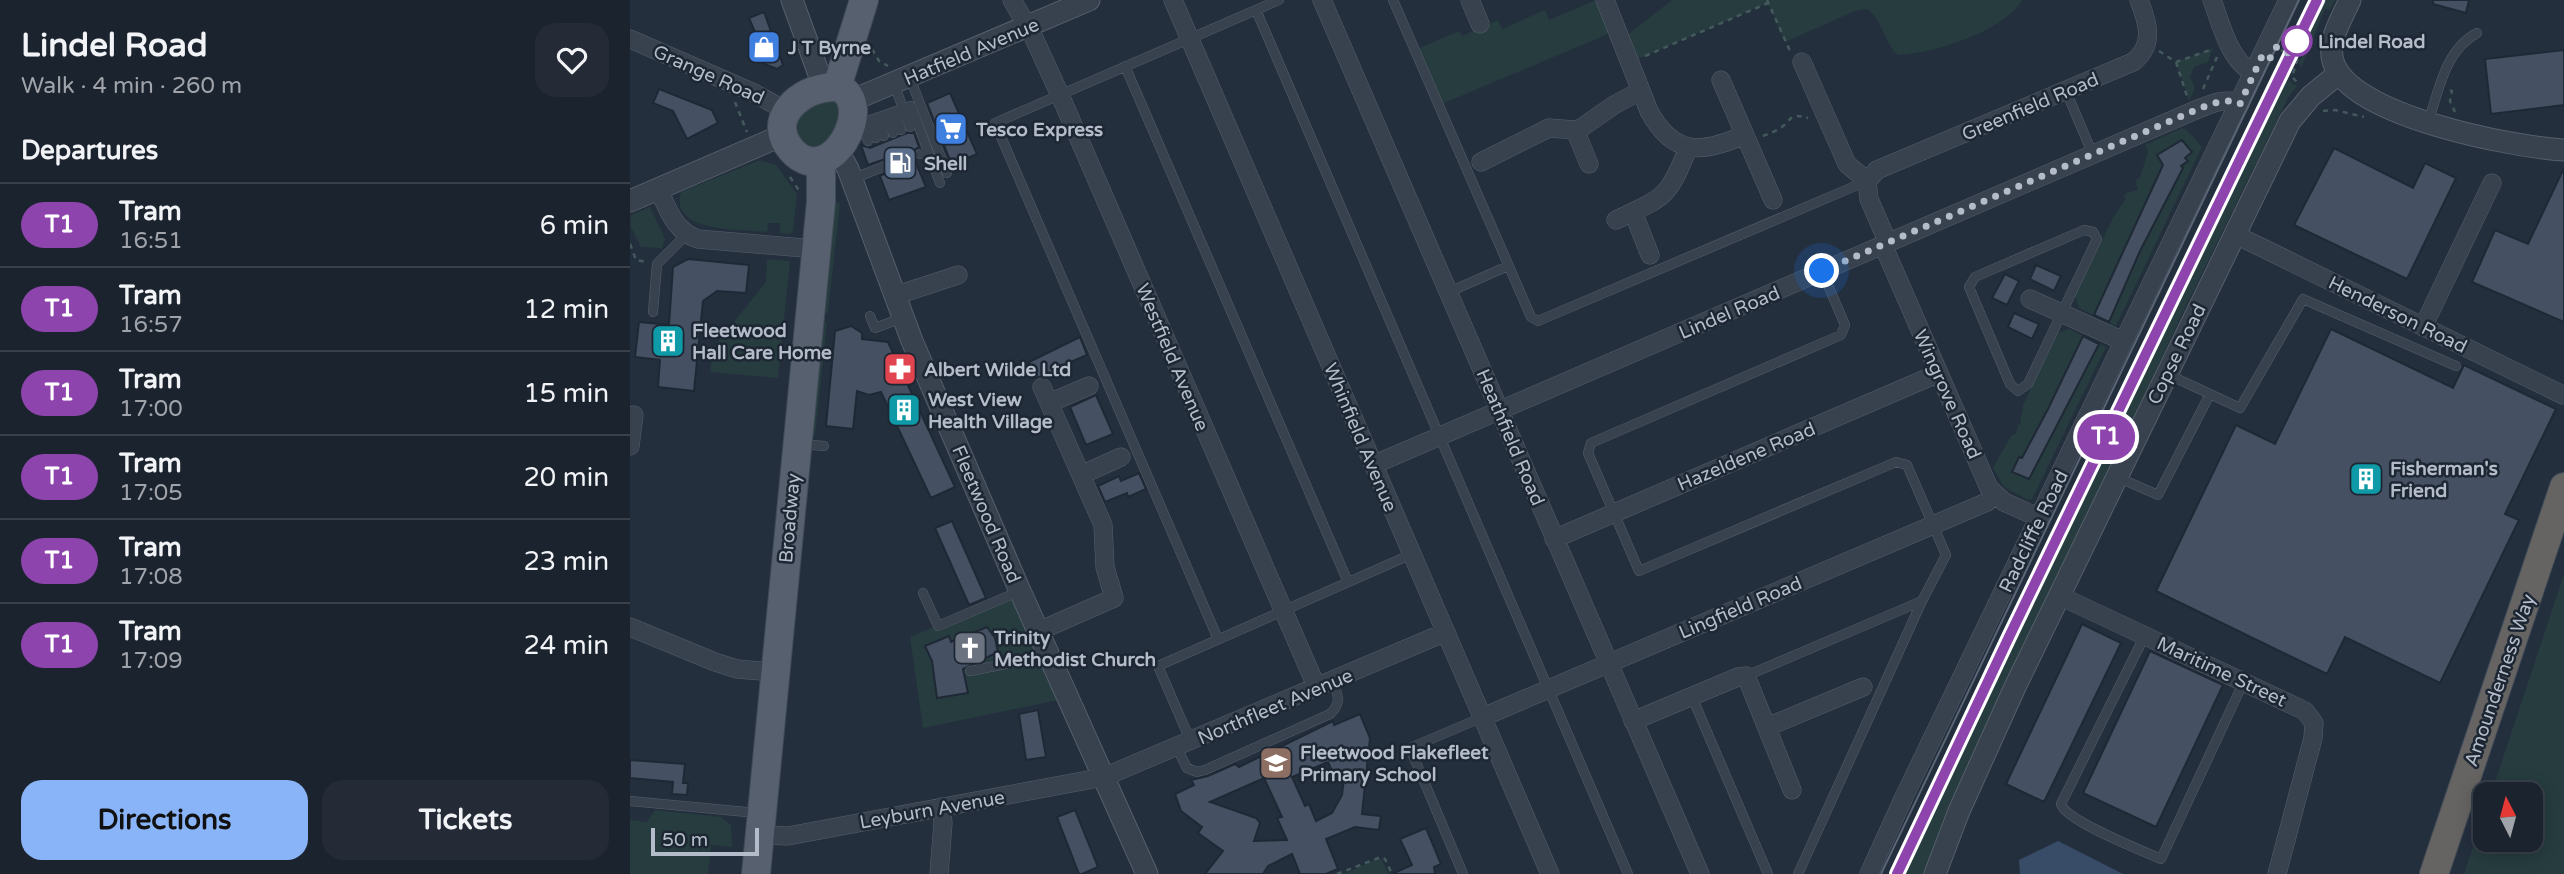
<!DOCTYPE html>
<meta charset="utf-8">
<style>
:root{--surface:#1b232e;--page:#242b36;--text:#f1f3f6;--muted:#a0a4aa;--line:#39404a;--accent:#8ab4f8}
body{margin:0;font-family:"Varela Round",sans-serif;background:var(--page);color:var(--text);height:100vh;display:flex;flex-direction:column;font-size:26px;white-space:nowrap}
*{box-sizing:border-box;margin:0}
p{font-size:23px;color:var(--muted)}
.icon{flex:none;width:38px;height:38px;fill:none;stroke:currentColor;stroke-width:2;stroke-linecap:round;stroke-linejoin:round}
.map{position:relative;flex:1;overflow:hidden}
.panel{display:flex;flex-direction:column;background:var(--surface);width:630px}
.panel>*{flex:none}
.badge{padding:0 14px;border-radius:23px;font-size:24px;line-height:46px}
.needle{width:46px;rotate:354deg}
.buttons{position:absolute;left:1843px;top:782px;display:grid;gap:14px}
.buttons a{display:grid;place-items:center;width:70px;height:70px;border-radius:14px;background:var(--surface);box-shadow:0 4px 18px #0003,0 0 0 2px var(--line);font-size:35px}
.scale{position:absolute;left:21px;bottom:18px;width:108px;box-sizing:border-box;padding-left:7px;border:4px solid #b4bcc9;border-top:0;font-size:19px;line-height:24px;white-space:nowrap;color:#b4bcc9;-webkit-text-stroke:5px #1d2633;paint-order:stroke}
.you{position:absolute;width:35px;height:35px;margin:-18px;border:5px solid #fff;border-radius:50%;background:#1a73e8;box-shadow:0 0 0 10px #1a73e833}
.map>.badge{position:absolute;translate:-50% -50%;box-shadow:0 0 0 4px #fff}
h2{padding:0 21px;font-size:26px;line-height:63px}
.round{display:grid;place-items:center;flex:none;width:74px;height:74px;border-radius:21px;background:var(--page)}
.overview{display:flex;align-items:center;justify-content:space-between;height:119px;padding:0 21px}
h1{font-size:33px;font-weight:700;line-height:52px}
.action{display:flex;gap:14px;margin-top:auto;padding:14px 21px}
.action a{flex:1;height:80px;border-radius:21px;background:var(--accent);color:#111;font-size:28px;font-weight:700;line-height:80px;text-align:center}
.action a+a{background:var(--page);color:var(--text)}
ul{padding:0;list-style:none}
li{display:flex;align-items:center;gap:21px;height:84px;padding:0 21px;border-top:2px solid var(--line)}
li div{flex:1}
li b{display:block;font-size:26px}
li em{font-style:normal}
li .badge{min-width:77px;font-weight:700;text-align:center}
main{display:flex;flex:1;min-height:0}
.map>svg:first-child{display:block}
.green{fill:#263c3f}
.water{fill:#394c67}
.building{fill:#455162;stroke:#1f2835;stroke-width:2;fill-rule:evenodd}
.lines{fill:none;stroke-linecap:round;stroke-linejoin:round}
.service-casing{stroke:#565f6c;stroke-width:10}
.minor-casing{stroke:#565f6c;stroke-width:19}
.tertiary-casing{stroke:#565f6c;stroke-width:23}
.primary-casing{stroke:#414a57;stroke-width:30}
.trunk-casing{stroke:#434c59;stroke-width:30}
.path{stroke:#44595c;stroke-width:2.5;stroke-dasharray:5 5;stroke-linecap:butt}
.service{stroke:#38414e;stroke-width:9}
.minor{stroke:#38414e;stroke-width:18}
.tertiary{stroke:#38414e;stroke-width:21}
.primary{stroke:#56606e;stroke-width:28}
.trunk{stroke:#656462;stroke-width:28}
.tram{stroke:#5a6575;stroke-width:2}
.line-casing{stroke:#fff;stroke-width:16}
.line{stroke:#8e44ad;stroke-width:10}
.walk{stroke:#b4bcc9;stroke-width:7;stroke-dasharray:0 12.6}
.stop-dot{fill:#fff;stroke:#8e44ad;stroke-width:3.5}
.labels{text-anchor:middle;stroke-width:5;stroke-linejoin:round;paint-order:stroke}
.stop-label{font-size:19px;font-weight:bold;fill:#b4bcc9;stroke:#1d2633;text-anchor:start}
.poi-label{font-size:19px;font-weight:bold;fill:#b4bcc9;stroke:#1d2633;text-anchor:start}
.street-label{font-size:19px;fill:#b4bcc9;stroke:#1d2633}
</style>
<main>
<section class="panel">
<div class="overview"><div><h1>Lindel Road</h1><p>Walk · 4 min · 260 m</p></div><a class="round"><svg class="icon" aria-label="heart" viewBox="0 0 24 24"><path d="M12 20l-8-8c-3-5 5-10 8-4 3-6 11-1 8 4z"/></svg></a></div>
<h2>Departures</h2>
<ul>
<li><span class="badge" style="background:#8e44ad;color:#fff">T1</span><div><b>Tram</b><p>16:51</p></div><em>6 min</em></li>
<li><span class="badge" style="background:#8e44ad;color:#fff">T1</span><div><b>Tram</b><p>16:57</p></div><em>12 min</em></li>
<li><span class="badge" style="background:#8e44ad;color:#fff">T1</span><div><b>Tram</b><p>17:00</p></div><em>15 min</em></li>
<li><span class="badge" style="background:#8e44ad;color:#fff">T1</span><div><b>Tram</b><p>17:05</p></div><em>20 min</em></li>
<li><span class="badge" style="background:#8e44ad;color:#fff">T1</span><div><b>Tram</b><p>17:08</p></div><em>23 min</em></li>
<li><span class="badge" style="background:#8e44ad;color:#fff">T1</span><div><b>Tram</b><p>17:09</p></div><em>24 min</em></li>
</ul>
<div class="action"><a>Directions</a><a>Tickets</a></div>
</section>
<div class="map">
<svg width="1934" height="874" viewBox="0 0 1934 874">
<rect width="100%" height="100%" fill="#242f3e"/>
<path class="green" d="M 966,0 L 975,0 L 988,30 L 809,105 L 785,50 L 829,31 L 832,36 L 868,20 L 872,29 L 915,10 L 919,20 Z
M 1042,0 L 1392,0 C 1375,31 1302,54 1268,55 C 1252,40 1254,21 1237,9 L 1225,11 L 1155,42 L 1138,3 L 999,63 L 991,40 Z
M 1694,0 L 1705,0 L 1700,10 L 1695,9 L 1671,68 L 1669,63 L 1672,56 L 1668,54 Z
M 1583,48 L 1578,62 L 1564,67 L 1560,77 L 1565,88 L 1559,101 L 1546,62 Z
M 1663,61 L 1658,80 L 1667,86 L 1658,98 L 1552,314 L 1466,499 L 1298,874 L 1272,874 Z
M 205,100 L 214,114 L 190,153 L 162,141 L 170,108 Z
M 1552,128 L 1556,129 L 1572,147 L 1486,326 L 1449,308 L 1445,296 L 1483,218 L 1496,198 L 1493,197 L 1496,193 L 1508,190 L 1505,181 L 1510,177 L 1518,152 L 1515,145 Z
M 130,160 L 146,165 L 167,194 L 163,231 L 160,234 L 150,233 L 150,223 L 138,223 L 137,232 C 113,229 38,233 51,192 Z
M 202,202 L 210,203 L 198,313 L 190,312 Z
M 20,207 L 35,239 L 32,248 L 11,247 L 0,225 L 1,215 Z
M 137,259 L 160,261 L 148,378 L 80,372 L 83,348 L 136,282 Z
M 190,321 L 197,323 L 185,435 L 182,433 Z
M 1439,329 L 1476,347 L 1402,499 L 1398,500 L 1374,487 L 1363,468 L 1381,436 L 1386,433 L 1388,425 L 1390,425 L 1393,405 L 1428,333 Z
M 1934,574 L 1934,874 L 1834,874 L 1855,811 L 1855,840 L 1900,840 L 1900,794 L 1861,794 Z
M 390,591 L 438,698 L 293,728 L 280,637 Z
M 25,810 L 91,817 L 101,825 L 102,847 L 75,844 L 81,846 L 78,874 L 0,874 L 0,820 L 17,822 Z
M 746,859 L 751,859 L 759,874 L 714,874 Z"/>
<path class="water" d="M 1428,841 L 1493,874 L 1390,874 L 1389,860 Z"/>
<path class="building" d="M 1803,0 L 1839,0 L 1836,13 L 1803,4 Z
M 134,12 L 153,65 L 147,69 L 118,57 L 127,37 L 119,18 Z
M 1934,50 L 1934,105 L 1861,114 L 1855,59 Z
M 29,89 L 82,110 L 88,123 L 57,139 L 43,111 L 23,103 Z
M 320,93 L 347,154 L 322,165 L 297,103 Z
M 277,133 L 284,133 L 289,147 L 284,150 L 283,156 L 296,187 L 259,200 L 250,176 L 260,171 L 261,163 L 255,159 L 238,165 L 231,145 L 240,148 Z
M 1552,140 L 1562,152 L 1555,158 L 1558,161 L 1551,166 L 1553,168 L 1510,251 L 1479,322 L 1464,315 L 1533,165 L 1527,155 Z
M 1704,148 L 1783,188 L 1795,163 L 1826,178 L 1777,279 L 1664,225 Z
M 1934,168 L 1934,322 L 1842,282 L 1865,230 L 1898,244 Z
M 58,259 L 119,265 L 116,293 L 87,291 L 73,301 L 64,391 L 28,387 L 30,360 L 5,357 L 9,322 L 39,325 L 43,267 Z
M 1406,265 L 1431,276 L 1424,291 L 1400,279 Z
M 1375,274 L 1389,281 L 1377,305 L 1362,298 Z
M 1384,313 L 1409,324 L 1402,339 L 1378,327 Z
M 221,326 L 232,333 L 232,339 L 258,342 L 325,487 L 301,498 L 251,392 L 239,395 L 227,391 L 223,429 L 196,426 L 205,331 Z
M 1701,329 L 1823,388 L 1834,365 L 1926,409 L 1875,514 L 1889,520 L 1810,683 L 1715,637 L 1697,674 L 1526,591 L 1606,425 L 1645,444 Z
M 1453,336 L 1469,344 L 1399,479 L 1382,472 L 1389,457 L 1392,458 L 1418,409 Z
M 450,337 L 457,355 L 429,367 L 431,372 L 418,377 L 413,376 L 406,378 L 399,362 Z
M 466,395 L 483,434 L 456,445 L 440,407 Z
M 509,473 L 516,489 L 498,497 L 497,493 L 475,502 L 468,486 L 489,476 L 491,481 Z
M 322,521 L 356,598 L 339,605 L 305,528 Z
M 1452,624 L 1491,643 L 1414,802 L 1376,784 Z
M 357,627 L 365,638 L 368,652 L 333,669 L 338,693 L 307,698 L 302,661 L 295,646 L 319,636 L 321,642 Z
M 1520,651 L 1593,685 L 1526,827 L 1453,793 Z
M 408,710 L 416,757 L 396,760 L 389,714 Z
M 730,714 L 740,738 L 732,814 L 751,816 L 749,830 L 725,827 L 696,839 L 708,869 L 696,874 L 670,874 L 662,854 L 638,866 L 633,874 L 575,874 L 593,851 L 568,833 L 572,827 L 551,811 L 545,794 L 564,785 L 561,780 L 578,776 L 605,764 L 609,767 L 703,721 L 704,725 ZM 698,762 L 704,776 L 714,779 L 712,795 L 702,813 L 686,821 L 679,804 L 675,806 L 662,777 ZM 634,778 L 652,817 L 647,818 L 657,840 L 624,841 L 630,823 L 626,818 L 580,802 Z
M 0,760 L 55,764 L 53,783 L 58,783 L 57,795 L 42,794 L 43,782 L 0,778 Z
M 445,810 L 468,867 L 452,874 L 449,874 L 427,817 Z
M 796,828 L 811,864 L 804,867 L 805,874 L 762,874 L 782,865 L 770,839 Z"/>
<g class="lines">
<defs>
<path id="service" d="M 763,0 L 901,317 L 908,321 L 1237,181
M 626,10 L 998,874
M 495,66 L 718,582
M 280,78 L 317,173
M 264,84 L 280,127
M 1436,91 L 1463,155
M 265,112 L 271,130
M 256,115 L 263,133
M 248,118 L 254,136
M 240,120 L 246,138
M 227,121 L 232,123 L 281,106 L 298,151 L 290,154
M 232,123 L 238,141
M 1798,123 C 1809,90 1815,50 1847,33
M 298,151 L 310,183
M 222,179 L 255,166
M 1454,230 L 1463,232 L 1467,239 L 1398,384 L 1388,391 L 1380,384 L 1339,287 L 1345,277 Z
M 819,292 L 878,266
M 23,312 L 27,264 L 56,235
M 240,316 L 245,328 L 272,318
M 1537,374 L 1610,408 L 1673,299 L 1826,366
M 171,444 L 194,446
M 1487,477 L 1528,495 L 1580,394
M 293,593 L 308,626 L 390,591
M 1515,635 L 1431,804 C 1436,821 1511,850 1531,859 L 1614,681
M 588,639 L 365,123 L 649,0
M 340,671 L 417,656
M 1116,676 L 1292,601
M 1062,697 L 1138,874
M 561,742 L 528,666 L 782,554
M 547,748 L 557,768 L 567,772 L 575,770 L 700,714 C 712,703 708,695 703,681
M 0,801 L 127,813
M 833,874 L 780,748 L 853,717
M 1168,874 L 1292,601 L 1316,555 L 1277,465 L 1266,462 L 1009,571 L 958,453 L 961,443 L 1211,335 L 1215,325 L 1192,271"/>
<path id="minor" d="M 382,0 L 403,36 L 430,95 L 687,688
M 543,0 L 920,874
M 692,0 L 1070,874
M 840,0 L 850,24
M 975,0 L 1019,111 C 1043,156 1072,154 1114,135
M 1582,0 C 1591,24 1599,61 1624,73
M 0,39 L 124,93 L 156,111
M 1172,62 L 1217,164 L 1237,181 L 1247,170 L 1503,62 C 1525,45 1518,23 1509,0
M 1091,80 L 1143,200
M 945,130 L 959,164
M 851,162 L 919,128 L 945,130 L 951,128 L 984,105 L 1010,91
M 1237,181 L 1239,199 L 1258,243
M 28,188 C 38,209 44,231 68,239 L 186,249
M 1003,212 L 1020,255
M 986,220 C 1034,197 1038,199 1058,148
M 1604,234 L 1933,395
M 1253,245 L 1359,488 L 1374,502 L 1410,518
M 264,296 L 328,275
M 1400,299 L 1493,341
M 1793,327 L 1862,183
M 419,403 L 459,386
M 0,446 L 4,415
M 743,465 L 1568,109 C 1582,104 1595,97 1610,104
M 451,475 L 491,457
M 924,539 L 1309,373
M 1430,596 L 1675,711 L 1684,723 L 1683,738 L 1647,874
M 0,627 L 85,662 L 107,669 L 144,672
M 409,631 L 484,598 L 475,567 L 473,525 L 412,387
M 853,717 L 1357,502 L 1364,495
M 1003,721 L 1108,677 L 1116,676 L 1162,790
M 1137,727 L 1233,687
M 129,835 L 158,836 L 474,777 L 816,632
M 309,874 L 313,823 L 311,807
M 1239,874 L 1274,797 L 1658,0"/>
<path id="tertiary" d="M 162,0 L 194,88
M 1720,0 C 1712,18 1697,41 1703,61 C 1718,116 1883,147 1934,150
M 223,100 L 459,0
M 208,151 L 218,169 L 282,341 L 390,591 L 517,874
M 0,201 L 153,135
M 1305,874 L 1329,811 L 1385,687 L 1660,121 L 1681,96 L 1708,74"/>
<path id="primary" d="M 207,87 C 244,99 210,176 173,159 C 166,156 161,150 157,144 C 138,113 177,85 207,87 Z
M 207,87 L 234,0
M 126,874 L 191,202 L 191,161"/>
<path id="trunk" d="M 1804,874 L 1934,487"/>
</defs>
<use href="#service" class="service-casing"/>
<use href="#minor" class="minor-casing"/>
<use href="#tertiary" class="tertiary-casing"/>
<use href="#primary" class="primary-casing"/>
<use href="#trunk" class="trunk-casing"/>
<path class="path" d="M 1137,0 L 1160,51
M 242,49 L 249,61 L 258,66
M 1651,50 L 1668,58 L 1662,77 L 1670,85
M 1529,51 L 1546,62 L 1583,49
M 1015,56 L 1138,3
M 1546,62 L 1557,96
M 1573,89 L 1587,57
M 1820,90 L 1822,91 L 1820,101 L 1825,112
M 105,102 L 117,132
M 1693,111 L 1705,110 L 1734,117
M 1133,136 C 1138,134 1144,132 1149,129 C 1163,120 1158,112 1178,118
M 160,177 L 170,192
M 0,244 L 6,260 L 16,262
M 707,874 L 751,857 L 755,859 L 762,874"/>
<use href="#service" class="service"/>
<use href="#minor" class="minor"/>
<use href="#tertiary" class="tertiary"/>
<use href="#primary" class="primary"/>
<use href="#trunk" class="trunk"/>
<path class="tram" d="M 1251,874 L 1669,0
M 1272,874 L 1504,389 L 1695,0"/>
</g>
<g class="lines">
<defs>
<path id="line" d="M 1267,874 L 1379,637 L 1687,0"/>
</defs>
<use href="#line" class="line-casing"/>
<use href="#line" class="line"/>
<path class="walk" d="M 1192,271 L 1568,109 C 1582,104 1595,97 1610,104 L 1632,56 L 1639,60 L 1646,47 L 1660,54 L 1667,41"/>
</g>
<defs>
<symbol id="shop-square" viewBox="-11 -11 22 22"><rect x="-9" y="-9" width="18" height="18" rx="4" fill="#3f7fe0" stroke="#1d2633"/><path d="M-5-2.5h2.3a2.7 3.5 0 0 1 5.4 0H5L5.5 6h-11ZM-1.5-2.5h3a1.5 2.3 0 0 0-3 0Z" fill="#fff"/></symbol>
<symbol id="supermarket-square" viewBox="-11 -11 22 22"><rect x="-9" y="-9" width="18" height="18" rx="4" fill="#3f7fe0" stroke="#1d2633"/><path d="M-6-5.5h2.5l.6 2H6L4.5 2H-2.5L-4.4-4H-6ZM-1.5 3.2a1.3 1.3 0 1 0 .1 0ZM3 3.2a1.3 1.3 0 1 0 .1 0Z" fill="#fff"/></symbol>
<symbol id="fuel-square" viewBox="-11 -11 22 22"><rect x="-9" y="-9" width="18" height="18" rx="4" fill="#5c6f8a" stroke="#1d2633"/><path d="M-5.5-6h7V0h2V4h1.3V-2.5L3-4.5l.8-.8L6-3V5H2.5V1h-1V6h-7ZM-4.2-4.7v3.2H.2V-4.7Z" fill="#fff"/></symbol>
<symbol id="building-square" viewBox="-11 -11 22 22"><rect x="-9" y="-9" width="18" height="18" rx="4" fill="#0f9aa8" stroke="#1d2633"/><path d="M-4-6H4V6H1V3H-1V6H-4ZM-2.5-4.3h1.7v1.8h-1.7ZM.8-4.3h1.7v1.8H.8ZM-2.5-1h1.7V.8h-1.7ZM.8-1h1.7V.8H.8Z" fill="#fff"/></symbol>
<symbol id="pharmacy-square" viewBox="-11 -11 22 22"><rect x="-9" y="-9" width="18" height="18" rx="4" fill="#e0444e" stroke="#1d2633"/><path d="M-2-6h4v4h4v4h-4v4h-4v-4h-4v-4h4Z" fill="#fff"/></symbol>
<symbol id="church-square" viewBox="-11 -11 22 22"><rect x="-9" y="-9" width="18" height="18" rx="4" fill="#6b7280" stroke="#1d2633"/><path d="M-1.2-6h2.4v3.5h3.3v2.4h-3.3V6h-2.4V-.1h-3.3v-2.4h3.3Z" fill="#fff"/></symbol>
<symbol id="school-square" viewBox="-11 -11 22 22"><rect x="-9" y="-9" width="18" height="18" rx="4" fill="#8d6e63" stroke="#1d2633"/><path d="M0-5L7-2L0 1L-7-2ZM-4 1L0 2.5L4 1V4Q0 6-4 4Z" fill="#fff"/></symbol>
</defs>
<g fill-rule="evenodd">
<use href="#shop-square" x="115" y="28" width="38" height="38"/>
<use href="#supermarket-square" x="302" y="110" width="38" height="38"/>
<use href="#fuel-square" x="251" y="144" width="38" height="38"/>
<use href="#building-square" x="19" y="322" width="38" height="38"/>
<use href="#pharmacy-square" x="251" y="350" width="38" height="38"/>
<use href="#building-square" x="255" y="391" width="38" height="38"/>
<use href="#building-square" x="1717" y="460" width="38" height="38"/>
<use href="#church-square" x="321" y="629" width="38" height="38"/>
<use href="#school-square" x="627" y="744" width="38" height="38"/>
</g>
<circle class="stop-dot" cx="1667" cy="41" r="14"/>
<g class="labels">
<g class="stop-label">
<text x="1688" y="48">Lindel Road</text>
</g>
<g class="poi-label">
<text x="158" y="54">J T Byrne</text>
<text x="346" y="136">Tesco Express</text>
<text x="294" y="170">Shell</text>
<text x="62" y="337">Fleetwood<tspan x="62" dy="22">Hall Care Home</tspan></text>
<text x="294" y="376">Albert Wilde Ltd</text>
<text x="298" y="406">West View<tspan x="298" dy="22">Health Village</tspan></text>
<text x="1760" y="475">Fisherman's<tspan x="1760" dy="22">Friend</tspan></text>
<text x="364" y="644">Trinity<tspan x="364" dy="22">Methodist Church</tspan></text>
<text x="670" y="759">Fleetwood Flakefleet<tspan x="670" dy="22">Primary School</tspan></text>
</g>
<g class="street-label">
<text transform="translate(341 51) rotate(-23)" y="7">Hatfield Avenue</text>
<text transform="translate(79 74) rotate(24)" y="7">Grange Road</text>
<text transform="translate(1400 106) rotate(-23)" y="7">Greenfield Road</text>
<text transform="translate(1099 312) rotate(-23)" y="7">Lindel Road</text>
<text transform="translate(1768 314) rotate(26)" y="7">Henderson Road</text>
<text transform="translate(1546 354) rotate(-64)" y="7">Copse Road</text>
<text transform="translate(543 357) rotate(67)" y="7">Westfield Avenue</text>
<text transform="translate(1318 394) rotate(66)" y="7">Wingrove Road</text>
<text transform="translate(731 437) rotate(67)" y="7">Whinfield Avenue</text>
<text transform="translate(881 437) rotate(67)" y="7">Heathfield Road</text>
<text transform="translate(1116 456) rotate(-23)" y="7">Hazeldene Road</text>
<text transform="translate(357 514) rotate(67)" y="7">Fleetwood Road</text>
<text transform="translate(159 518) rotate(-85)" y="7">Broadway</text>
<text transform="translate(1403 531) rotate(-64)" y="7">Radcliffe Road</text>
<text transform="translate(1110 607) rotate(-23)" y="7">Lingfield Road</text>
<text transform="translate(1592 671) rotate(25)" y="7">Maritime Street</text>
<text transform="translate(1869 680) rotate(-71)" y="7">Amounderness Way</text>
<text transform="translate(645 706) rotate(-23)" y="7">Northfleet Avenue</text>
<text transform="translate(302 809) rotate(-10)" y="7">Leyburn Avenue</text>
</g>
</g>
</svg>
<div class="buttons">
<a><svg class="needle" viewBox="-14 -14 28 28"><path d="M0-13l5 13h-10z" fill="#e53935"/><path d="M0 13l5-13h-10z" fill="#a0a4aa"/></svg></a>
</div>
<div class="scale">50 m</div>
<div class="you" style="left:1192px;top:271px"></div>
<b class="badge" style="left:1476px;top:437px;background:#8e44ad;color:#fff">T1</b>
</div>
</main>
